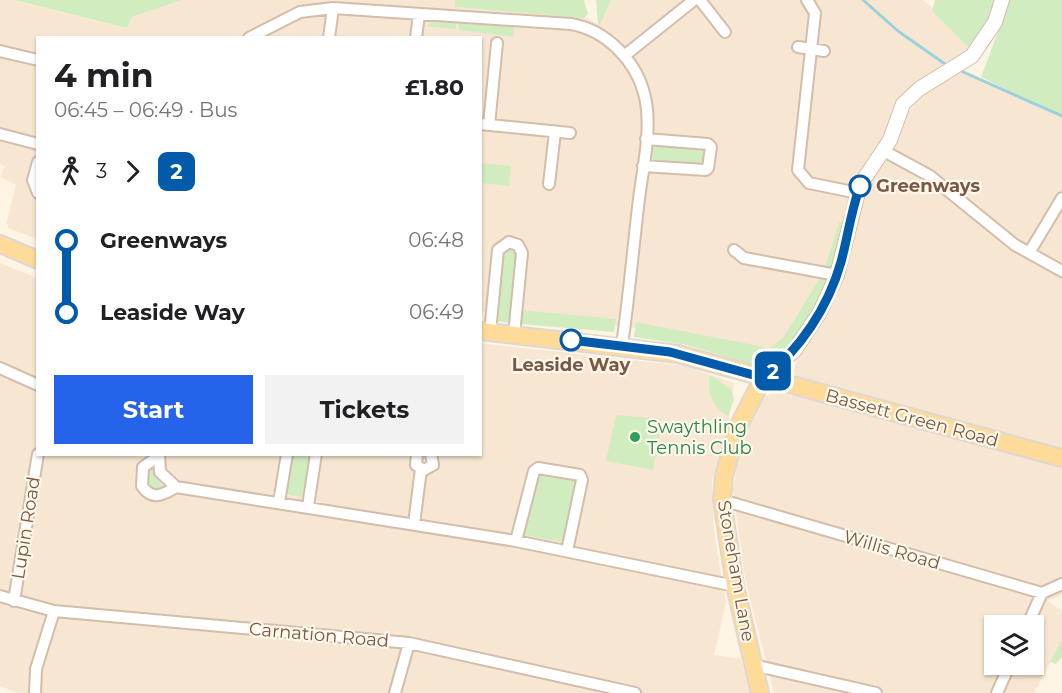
<!DOCTYPE html>
<meta charset="utf-8">
<style>
:root{--surface:#fff;--page:#f2f2f2;--text:#202124;--muted:#757577;--accent:#2563eb}
body{margin:0;font-family:Montserrat,sans-serif;background:var(--page);color:var(--text);height:100vh;display:flex;flex-direction:column;font-size:22px;white-space:nowrap}
*{box-sizing:border-box;margin:0}
p{font-size:20px;color:var(--muted)}
.icon{flex:none;width:33px;height:33px;fill:none;stroke:currentColor;stroke-width:2;stroke-linecap:round;stroke-linejoin:round}
.map{position:relative;flex:1;overflow:hidden}
.details{position:absolute;left:36px;top:36px;width:446px;height:420px;display:flex;flex-direction:column;background:var(--surface);border-radius:0px;box-shadow:0 2px 4px #0004}
.details>*{flex:none}
.badge{padding:0 12px;border-radius:9px;font-size:21px;line-height:39px}
.controls{position:absolute;left:984px;top:615px;display:grid;gap:12px}
.controls a{display:grid;place-items:center;width:60px;height:60px;border-radius:0px;background:var(--surface);box-shadow:0 2px 4px #0004;font-size:30px}
.map>.badge{position:absolute;translate:-50% -50%;box-shadow:0 0 0 3px #fff}
.legs{display:flex;align-items:center;gap:9px;height:66px;padding:0 18px;font-size:20px}
.legs p{margin-inline-start:auto}
.overview{display:flex;align-items:center;justify-content:space-between;height:102px;padding:0 18px}
h1{font-size:33px;font-weight:700;line-height:45px}
.action{display:flex;gap:12px;margin-top:auto;padding:12px 18px}
.action a{flex:1;height:69px;border-radius:0px;background:var(--accent);color:#fff;font-size:24px;font-weight:700;line-height:69px;text-align:center}
.action a+a{background:var(--page);color:var(--text)}
ul{padding:0 18px;list-style:none}
li{display:flex;align-items:center;gap:21px;height:72px;font-size:22px}
li i{display:grid;place-items:center;width:9px;height:100%;margin:0 8px;background:currentColor}
li i::after{content:'';width:15px;height:15px;margin:-8px;border:4px solid;border-radius:50%;background:var(--surface)}
li p{margin-inline-start:auto}
li:first-child i{background:linear-gradient(#0000 50%,currentColor 0)}
li:last-child i{background:linear-gradient(currentColor 50%,#0000 0)}
.map>svg:first-child{display:block}
.residential{fill:#f7e6d1;fill-rule:evenodd}
.green{fill:#d1edc0}
.lines{fill:none;stroke-linecap:round;stroke-linejoin:round}
.stream{stroke:#9bd1dd;stroke-width:3}
.minor-casing{stroke:#d3bdab;stroke-width:14}
.tertiary-casing{stroke:#d3bdab;stroke-width:16}
.primary-casing{stroke:#dfd7d3;stroke-width:20}
.minor{stroke:#fff;stroke-width:10}
.tertiary{stroke:#fff;stroke-width:14}
.primary{stroke:#ffdb99;stroke-width:16}
.line-1-casing{stroke:#fff;stroke-width:14}
.line-1{stroke:#025aaa;stroke-width:9}
.stop-1-dot{fill:#fff;stroke:#025aaa;stroke-width:3}
.leisure-dot{fill:#2e9e5b;stroke:#fff8eb;stroke-width:2}
.labels{text-anchor:middle;stroke-width:4.5;stroke-linejoin:round;paint-order:stroke}
.stop-label{font-size:18px;font-weight:bold;fill:#795946;stroke:#fff8eb;text-anchor:start}
.street-label{font-size:18px;fill:#795946;stroke:#fff8eb}
.leisure-label{font-size:18px;fill:#27864d;stroke:#fff8eb;text-anchor:start}
</style>
<div class="map">
<svg width="1062" height="693" viewBox="0 0 1062 693">
<rect width="100%" height="100%" fill="#fef4e3"/>
<path class="residential" d="M 0,0 L 15,0 L 127,28 L 132,17 L 182,0 L 455,0 L 455,7 L 585,17 L 600,25 L 611,0 L 923,0 L 975,43 L 957,61 L 924,79 L 885,138 L 847,213 L 829,271 L 775,354 L 645,329 L 480,311 L 480,38 L 38,38 L 37,239 L 8,228 L 7,221 L 16,185 L 0,177 L 5,166 L 0,164 Z
M 962,69 L 1062,117 L 1062,450 L 796,377 L 793,370 L 841,283 L 870,182 L 896,143 L 905,115 L 925,94 Z
M 0,263 L 37,278 L 38,454 L 480,454 L 480,343 L 684,366 L 734,383 L 728,426 L 712,481 L 714,533 L 726,602 L 714,655 L 741,659 L 751,693 L 17,693 L 0,686 Z
M 773,392 L 833,404 L 1062,468 L 1062,595 L 1048,601 L 1062,611 L 1062,640 L 1034,693 L 774,693 L 745,578 L 733,490 L 740,444 L 760,400 ZM 994,626 L 1034,626 L 1034,664 L 994,664 Z"/>
<path class="green" d="M 15,0 L 182,0 L 132,17 L 127,28 Z
M 455,0 L 584,0 L 588,14 L 584,18 L 455,7 Z
M 596,0 L 611,0 L 600,25 L 598,24 Z
M 935,0 L 998,0 L 994,17 L 969,48 L 932,11 Z
M 1010,0 L 1062,0 L 1062,117 L 981,77 Z
M 433,22 L 456,23 L 456,29 L 425,26 Z
M 459,23 L 514,27 L 513,37 L 459,30 Z
M 653,144 L 706,149 L 706,163 L 702,165 L 652,161 Z
M 480,163 L 511,166 L 509,186 L 480,183 Z
M 839,222 L 847,223 L 834,269 L 825,268 Z
M 506,248 L 518,251 L 512,323 L 495,321 L 502,252 Z
M 822,275 L 833,277 C 817,304 792,365 757,366 L 687,345 L 634,337 L 636,322 L 769,348 L 783,338 Z
M 521,310 L 616,319 L 614,332 L 520,324 Z
M 710,375 L 731,389 L 734,400 L 728,416 C 713,408 706,391 710,375 Z
M 616,415 L 662,419 L 653,470 L 606,461 Z
M 290,455 L 311,455 L 302,497 L 285,494 Z
M 152,464 L 156,477 L 165,490 L 149,489 L 144,477 L 148,465 Z
M 539,472 L 578,481 L 563,542 L 524,535 Z
M 1062,640 L 1062,657 L 1056,664 L 1050,662 Z"/>
<g class="lines">
<path class="stream" d="M 863,0 L 898,31 L 945,64
M 963,72 L 1062,116"/>
<defs>
<path id="minor" d="M 700,0 L 725,32
M 807,0 L 815,13 L 798,170 L 809,183 L 858,193
M 249,38 L 300,12 L 333,8 L 571,24 C 606,30 635,60 644,93 C 653,126 643,166 639,199 C 633,248 629,297 622,345
M 329,38 L 333,8
M 416,38 L 419,14
M 798,47 L 824,51
M 0,51 L 38,60
M 624,56 L 694,0
M 480,124 L 570,133
M 489,125 L 497,43
M 0,134 L 38,144
M 884,151 L 930,176 L 1015,245 L 1062,271
M 38,162 L 33,180 L 38,193
M 643,166 L 706,170 L 708,168 L 711,147 L 708,144 L 646,139
M 549,184 L 555,132
M 734,250 L 744,258 L 837,275
M 1029,253 L 1062,198
M 490,332 L 498,250 L 509,242 L 518,245 L 522,253 L 514,335
M 0,368 L 38,385
M 159,454 L 160,472 L 176,487 L 516,541 L 735,586
M 417,454 L 416,465 L 424,470 L 433,465 L 431,454
M 159,456 L 143,467 L 142,486 C 152,501 163,495 176,487
M 722,500 L 1042,593 L 1062,584
M 279,502 L 287,454
M 308,506 L 316,454
M 414,524 L 421,469
M 516,541 L 534,471 L 538,468 L 580,475 L 582,480 L 567,551
M 0,596 L 54,611 L 409,643 L 635,693
M 14,601 L 38,454
M 1027,626 L 1042,593
M 753,665 L 876,693
M 35,693 L 36,669 L 54,611
M 395,693 L 409,643
M 997,693 L 1010,664"/>
<path id="tertiary" d="M 763,378 L 794,351 L 820,312 L 837,275 L 860,185 L 890,140 L 903,104 L 919,89 L 972,56 L 995,22 L 1002,0"/>
<path id="primary" d="M 0,244 L 38,260
M 480,331 L 678,354 L 1062,458
M 760,693 L 735,586 L 722,500 L 724,476 L 736,431 L 763,378"/>
</defs>
<use href="#minor" class="minor-casing"/>
<use href="#tertiary" class="tertiary-casing"/>
<use href="#primary" class="primary-casing"/>
<use href="#minor" class="minor"/>
<use href="#tertiary" class="tertiary"/>
<use href="#primary" class="primary"/>
</g>
<g class="lines">
<defs>
<path id="line-1" d="M 571,340 L 670,352 L 764,378 C 800,349 828,308 841,262 C 848,236 851,211 860,186"/>
</defs>
<use href="#line-1" class="line-1-casing"/>
<use href="#line-1" class="line-1"/>
</g>
<g class="stop-1-dot">
<circle cx="860" cy="186" r="10"/>
<circle cx="571" cy="340" r="10"/>
</g>
<circle class="leisure-dot" cx="635" cy="437" r="6"/>
<g class="labels">
<g class="stop-label">
<text x="876" y="192">Greenways</text>
<text x="571" y="371" text-anchor="middle">Leaside Way</text>
</g>
<g class="street-label">
<text transform="translate(912 418) rotate(15)" y="6">Bassett Green Road</text>
<text transform="translate(26 528) rotate(-81)" y="6">Lupin Road</text>
<text transform="translate(892 550) rotate(16)" y="6">Willis Road</text>
<text transform="translate(736 571) rotate(80)" y="6">Stoneham Lane</text>
<text transform="translate(319 635) rotate(5)" y="6">Carnation Road</text>
</g>
<g class="leisure-label">
<text x="647" y="433">Swaythling<tspan x="647" dy="21">Tennis Club</tspan></text>
</g>
</g>
</svg>
<div class="controls">
<a><svg class="icon" aria-label="layers" viewBox="0 0 24 24"><path d="M12 4l9 5-9 5-9-5zM3 14l9 5 9-5"/></svg></a>
</div>
<b class="badge" style="left:773px;top:371px;background:#025aaa;color:#fff">2</b>
<section class="details">
<div class="overview"><div><h1>4 min</h1><p>06:45 – 06:49 · Bus</p></div><b>£1.80</b></div>
<div class="legs"><svg class="icon" aria-label="walk" viewBox="0 0 24 24"><circle cx="13" cy="4" r="2"/><path d="M13 8l-2 6 4 7M11 14l-3 7M7 12l3-4h3l4 4"/></svg>3<svg class="icon" aria-label="forward" viewBox="0 0 24 24"><path d="M9 5l7 7-7 7"/></svg><b class="badge" style="background:#025aaa;color:#fff">2</b></div>
<ul>
<li><i style="color:#025aaa"></i><b>Greenways</b><p>06:48</p></li>
<li><i style="color:#025aaa"></i><b>Leaside Way</b><p>06:49</p></li>
</ul>
<div class="action"><a>Start</a><a>Tickets</a></div>
</section>
</div>
